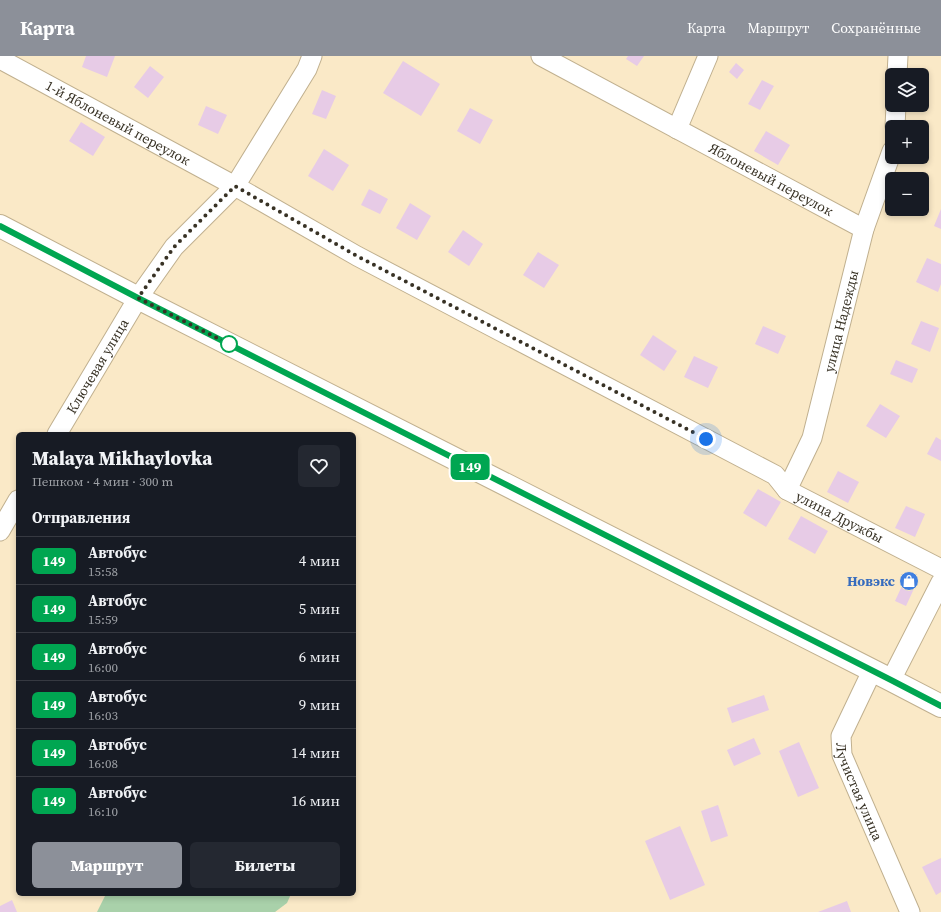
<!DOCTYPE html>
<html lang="ru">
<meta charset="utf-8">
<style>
:root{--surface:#171b24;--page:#242831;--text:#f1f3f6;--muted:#9ea1a6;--line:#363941;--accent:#8c9099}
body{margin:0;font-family:"Source Serif 4",serif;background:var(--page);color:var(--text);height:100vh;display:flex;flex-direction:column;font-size:15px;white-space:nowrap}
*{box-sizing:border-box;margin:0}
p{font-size:13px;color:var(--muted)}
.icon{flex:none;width:22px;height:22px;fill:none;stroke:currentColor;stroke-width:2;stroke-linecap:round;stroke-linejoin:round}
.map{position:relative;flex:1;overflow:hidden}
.drawer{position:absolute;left:16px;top:376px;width:340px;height:464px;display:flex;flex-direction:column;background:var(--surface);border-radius:6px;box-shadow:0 2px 6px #0003}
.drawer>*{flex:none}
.badge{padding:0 8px;border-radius:6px;font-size:14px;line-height:26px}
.tools{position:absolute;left:885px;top:12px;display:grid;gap:8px}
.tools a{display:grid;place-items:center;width:44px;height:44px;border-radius:6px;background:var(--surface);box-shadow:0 2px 6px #0003;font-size:20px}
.you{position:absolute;width:20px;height:20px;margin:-10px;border:3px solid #fff;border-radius:50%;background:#1a73e8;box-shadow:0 0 0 6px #1a73e833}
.map>.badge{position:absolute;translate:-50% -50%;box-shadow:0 0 0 2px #fff}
h2{padding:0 16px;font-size:15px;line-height:36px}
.round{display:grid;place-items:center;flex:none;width:42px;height:42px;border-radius:6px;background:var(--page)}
.overview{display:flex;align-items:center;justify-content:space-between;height:68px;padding:0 16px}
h1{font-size:19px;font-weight:800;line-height:30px}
.button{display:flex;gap:8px;margin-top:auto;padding:8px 16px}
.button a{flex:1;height:46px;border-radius:6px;background:var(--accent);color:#fff;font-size:16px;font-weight:800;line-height:46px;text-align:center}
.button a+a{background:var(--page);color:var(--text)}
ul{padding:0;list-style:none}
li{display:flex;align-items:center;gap:12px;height:48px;padding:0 16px;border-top:1px solid var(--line)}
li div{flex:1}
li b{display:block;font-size:15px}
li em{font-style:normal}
li .badge{min-width:44px;font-weight:700;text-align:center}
header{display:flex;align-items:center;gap:24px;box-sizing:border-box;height:56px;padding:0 20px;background:var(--accent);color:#fff}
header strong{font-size:19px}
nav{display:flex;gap:22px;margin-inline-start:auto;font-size:14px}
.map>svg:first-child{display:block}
.green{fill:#a9d1aa}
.building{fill:#e7cbe6}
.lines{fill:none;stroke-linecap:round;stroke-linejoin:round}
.minor-casing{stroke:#c0b08f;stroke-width:21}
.tertiary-casing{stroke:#c0b08f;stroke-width:24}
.minor{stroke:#fff;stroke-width:19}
.tertiary{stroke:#fff;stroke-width:22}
.line-casing{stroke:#fff;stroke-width:9}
.line{stroke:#00a651;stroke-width:6}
.walk{stroke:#383225;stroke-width:4;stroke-dasharray:0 7.2}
.stop-dot{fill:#fff;stroke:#00a651;stroke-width:2}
.labels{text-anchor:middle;stroke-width:3;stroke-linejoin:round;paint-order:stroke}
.street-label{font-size:14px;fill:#383225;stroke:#fae9c7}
.shop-label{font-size:14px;font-weight:bold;fill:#366cbe;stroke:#fae9c7;text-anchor:end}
</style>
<header>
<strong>Карта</strong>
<nav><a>Карта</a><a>Маршрут</a><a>Сохранённые</a></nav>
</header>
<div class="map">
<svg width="941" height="856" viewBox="0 0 941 856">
<rect width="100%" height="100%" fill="#fae9c7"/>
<path class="green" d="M 104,838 L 291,838 L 287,847 L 275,856 L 97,856 L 105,840 Z"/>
<path class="building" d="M 86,0 L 115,0 L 107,21 L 82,11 Z
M 628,0 L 644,0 L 637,10 L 626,3 Z
M 403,5 L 440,28 L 421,60 L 383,37 Z
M 736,7 L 744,14 L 737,23 L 729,16 Z
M 150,10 L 164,21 L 148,42 L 134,31 Z
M 762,24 L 774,30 L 760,54 L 748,48 Z
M 322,34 L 336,40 L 326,63 L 312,58 Z
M 206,50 L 227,59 L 218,78 L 198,69 Z
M 470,52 L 493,64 L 480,88 L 457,75 Z
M 81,66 L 105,81 L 93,100 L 69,85 Z
M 766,75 L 790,89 L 778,109 L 754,95 Z
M 324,93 L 349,109 L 333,135 L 308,120 Z
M 369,133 L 388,143 L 380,158 L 361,149 Z
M 410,147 L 431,160 L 417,184 L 396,172 Z
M 941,153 L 941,173 L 934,170 Z
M 463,174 L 483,188 L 469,210 L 448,196 Z
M 538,196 L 559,209 L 544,232 L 523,219 Z
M 927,202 L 941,208 L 941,228 L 938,236 L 916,226 Z
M 921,265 L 939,272 L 930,296 L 911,288 Z
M 763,270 L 786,280 L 778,298 L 755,288 Z
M 653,279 L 677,295 L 664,315 L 640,299 Z
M 694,300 L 718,311 L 708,332 L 684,321 Z
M 896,304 L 918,313 L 912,327 L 890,318 Z
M 880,348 L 900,360 L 886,382 L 866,370 Z
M 936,381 L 941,384 L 941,405 L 927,398 Z
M 838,415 L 859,426 L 848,447 L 827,436 Z
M 758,433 L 781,446 L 766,471 L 743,457 Z
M 906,450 L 925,458 L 915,481 L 895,472 Z
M 801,460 L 828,475 L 815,498 L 788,483 Z
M 907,519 L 918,524 L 906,550 L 895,545 Z
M 764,639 L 769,654 L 732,667 L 727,652 Z
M 754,682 L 761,698 L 734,710 L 727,694 Z
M 799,686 L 819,732 L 798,741 L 779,695 Z
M 718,749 L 728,780 L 711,786 L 701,755 Z
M 680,770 L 705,829 L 670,844 L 645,785 Z
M 941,802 L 941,836 L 936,839 L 922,811 Z
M 12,844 L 17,856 L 0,856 L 0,850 Z
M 847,845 L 851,856 L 818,856 Z"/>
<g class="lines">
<defs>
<g id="minor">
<path id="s1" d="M 541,0 L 864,173"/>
<path id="s2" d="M 0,3 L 235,130 L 357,200 L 775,419 L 787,434 L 941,513"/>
<path d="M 897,19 L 898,0"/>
<path d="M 895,71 L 896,49"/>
<path d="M 677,73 L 708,0"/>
<path id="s3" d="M 57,378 L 138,242 L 174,191 L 235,130 L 307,13 L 312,0"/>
<path id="s4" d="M 787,434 L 812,382 L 864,173 L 892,95"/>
<path d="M 0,475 L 18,444"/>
<path id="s5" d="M 872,615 L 841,680 L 842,699 L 910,856"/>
<path d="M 891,624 L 941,526"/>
</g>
<path id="tertiary" d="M 0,170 L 138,242 L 891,624 L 941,650"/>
</defs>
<use href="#minor" class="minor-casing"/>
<use href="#tertiary" class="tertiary-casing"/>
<use href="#minor" class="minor"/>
<use href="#tertiary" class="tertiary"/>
</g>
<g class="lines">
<defs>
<path id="line" d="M 0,170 L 138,242 L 891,624 L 941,650"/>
</defs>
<use href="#line" class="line-casing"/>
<use href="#line" class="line"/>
<path class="walk" d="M 229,288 L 138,242 L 174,191 L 235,130 L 357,200 L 706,383"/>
</g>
<defs>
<symbol id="shop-disc" viewBox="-11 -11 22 22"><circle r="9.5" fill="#3f7fe0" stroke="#fae9c7"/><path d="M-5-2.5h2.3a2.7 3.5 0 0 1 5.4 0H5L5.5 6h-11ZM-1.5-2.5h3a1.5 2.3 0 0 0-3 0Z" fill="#fff"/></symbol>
</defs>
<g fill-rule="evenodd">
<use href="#shop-disc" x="898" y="514" width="22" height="22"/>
</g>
<circle class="stop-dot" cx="229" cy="288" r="8"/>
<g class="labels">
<g class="street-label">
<text dy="5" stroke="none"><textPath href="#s2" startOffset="134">1-й Яблоневый переулок</textPath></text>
<text dy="5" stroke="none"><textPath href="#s1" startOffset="261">Яблоневый переулок</textPath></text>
<text dy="5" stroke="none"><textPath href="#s4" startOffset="178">улица Надежды</textPath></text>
<text dy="5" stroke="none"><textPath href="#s3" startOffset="79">Ключевая улица</textPath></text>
<text dy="5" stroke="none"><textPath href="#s2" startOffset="958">улица Дружбы</textPath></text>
<text dy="5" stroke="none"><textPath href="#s5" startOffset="131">Лучистая улица</textPath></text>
</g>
<g class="shop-label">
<text x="895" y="530">Новэкс</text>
</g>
</g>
</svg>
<div class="tools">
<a><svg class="icon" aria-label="layers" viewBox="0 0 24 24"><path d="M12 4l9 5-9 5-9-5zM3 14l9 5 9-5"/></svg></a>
<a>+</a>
<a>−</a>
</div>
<div class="you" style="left:706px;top:383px"></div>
<b class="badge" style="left:470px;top:411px;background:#00a651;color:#fff">149</b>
<section class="drawer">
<div class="overview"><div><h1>Malaya Mikhaylovka</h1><p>Пешком · 4 мин · 300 m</p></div><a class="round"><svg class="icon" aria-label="heart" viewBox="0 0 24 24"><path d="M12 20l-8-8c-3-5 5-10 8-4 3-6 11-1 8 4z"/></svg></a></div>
<h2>Отправления</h2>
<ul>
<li><span class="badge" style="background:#00a651;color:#fff">149</span><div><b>Автобус</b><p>15:58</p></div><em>4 мин</em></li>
<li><span class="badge" style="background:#00a651;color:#fff">149</span><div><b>Автобус</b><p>15:59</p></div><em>5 мин</em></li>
<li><span class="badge" style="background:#00a651;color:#fff">149</span><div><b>Автобус</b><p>16:00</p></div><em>6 мин</em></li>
<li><span class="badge" style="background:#00a651;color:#fff">149</span><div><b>Автобус</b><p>16:03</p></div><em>9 мин</em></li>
<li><span class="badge" style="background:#00a651;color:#fff">149</span><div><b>Автобус</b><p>16:08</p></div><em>14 мин</em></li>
<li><span class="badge" style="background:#00a651;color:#fff">149</span><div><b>Автобус</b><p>16:10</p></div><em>16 мин</em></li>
</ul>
<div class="button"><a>Маршрут</a><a>Билеты</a></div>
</section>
</div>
